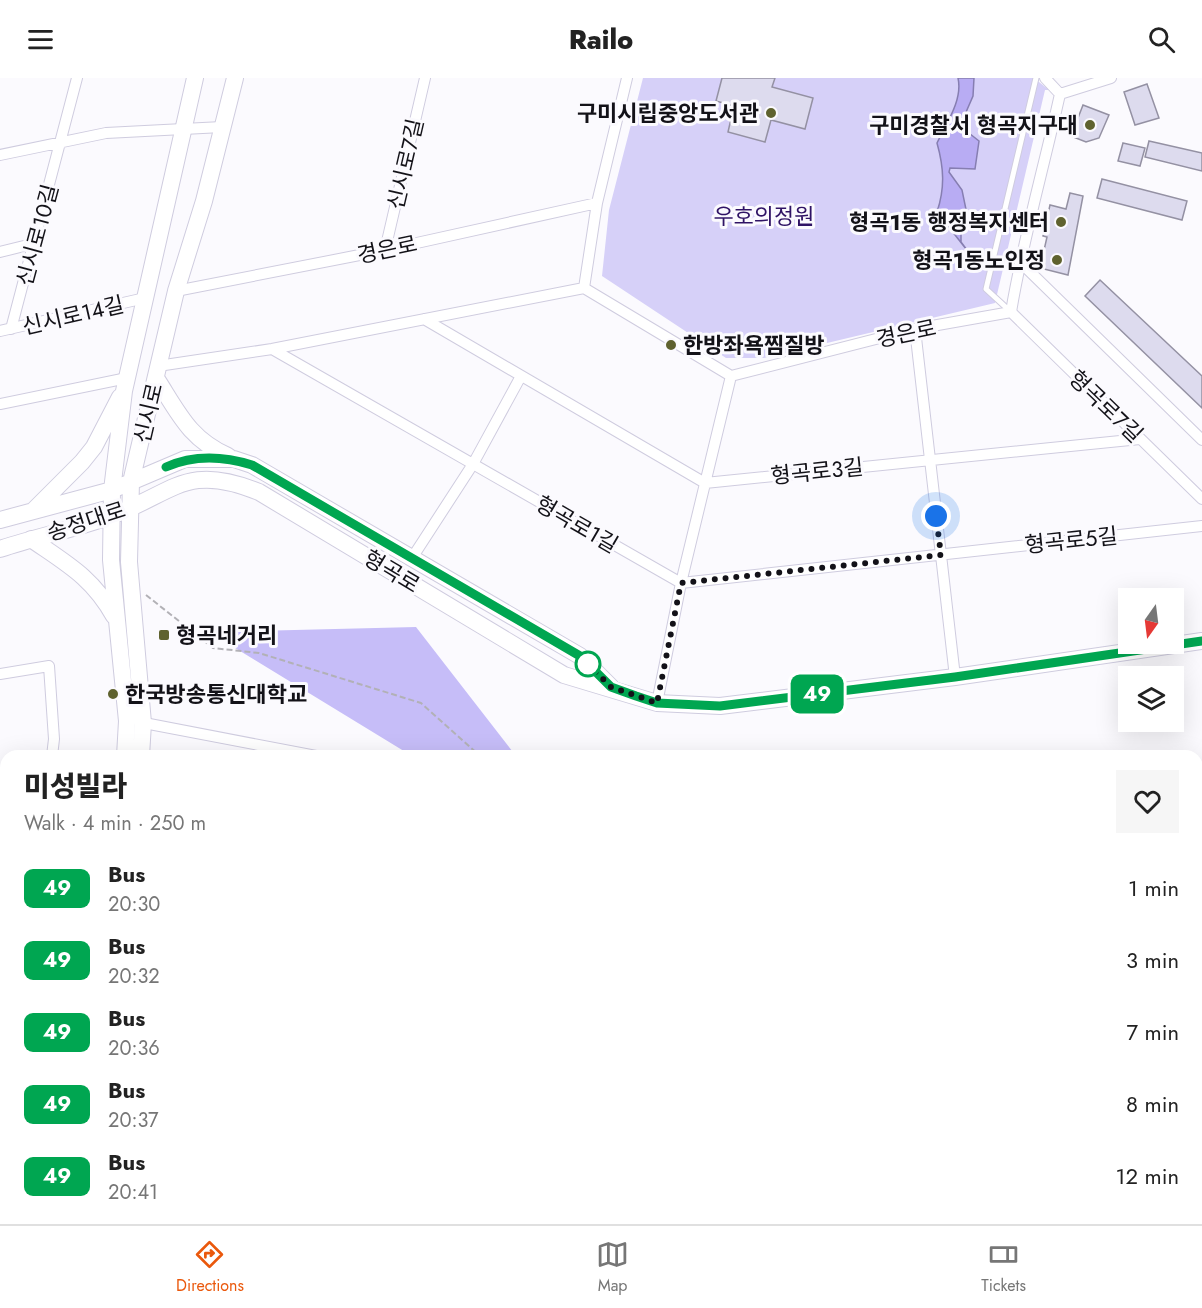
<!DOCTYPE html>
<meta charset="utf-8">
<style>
:root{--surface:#fff;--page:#f6f6f6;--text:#222;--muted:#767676;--line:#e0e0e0;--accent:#ea580c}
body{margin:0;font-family:Jost,"Noto Sans KR",sans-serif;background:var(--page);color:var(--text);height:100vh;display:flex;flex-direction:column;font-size:22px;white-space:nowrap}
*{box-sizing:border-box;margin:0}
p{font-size:20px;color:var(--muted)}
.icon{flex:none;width:33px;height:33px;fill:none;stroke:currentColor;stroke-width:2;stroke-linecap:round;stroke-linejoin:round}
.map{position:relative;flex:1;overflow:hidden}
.panel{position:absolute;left:0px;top:672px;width:1203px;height:474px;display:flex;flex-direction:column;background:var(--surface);border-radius:18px 18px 0 0;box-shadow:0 6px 24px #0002}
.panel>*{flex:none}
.badge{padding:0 12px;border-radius:9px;font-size:21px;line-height:39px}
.needle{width:39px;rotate:194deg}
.tools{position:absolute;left:1118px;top:510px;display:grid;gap:12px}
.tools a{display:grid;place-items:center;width:66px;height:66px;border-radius:0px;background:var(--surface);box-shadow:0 6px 24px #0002;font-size:30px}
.you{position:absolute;width:30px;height:30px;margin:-15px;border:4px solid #fff;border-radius:50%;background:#1a73e8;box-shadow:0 0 0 9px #1a73e833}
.map>.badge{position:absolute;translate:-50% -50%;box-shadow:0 0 0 3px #fff}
.round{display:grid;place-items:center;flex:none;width:63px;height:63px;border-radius:0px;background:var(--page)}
.headline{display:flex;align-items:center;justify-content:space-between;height:102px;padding:0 24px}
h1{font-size:28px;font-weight:800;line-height:45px}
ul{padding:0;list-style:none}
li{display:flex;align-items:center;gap:18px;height:72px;padding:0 24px}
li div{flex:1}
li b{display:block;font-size:22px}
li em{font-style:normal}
li .badge{min-width:66px;font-weight:700;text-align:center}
header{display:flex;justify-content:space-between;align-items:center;height:78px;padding:0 24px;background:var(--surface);font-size:27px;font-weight:800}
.tabs{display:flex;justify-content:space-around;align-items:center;height:84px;border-top:2px solid var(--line);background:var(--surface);font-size:16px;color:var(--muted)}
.tabs a{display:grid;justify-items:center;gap:3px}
.tabs .on{color:var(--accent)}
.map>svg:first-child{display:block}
.green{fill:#d6d0f8}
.forest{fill:#c6bdf8}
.water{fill:#b8acf3;stroke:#867eb1;stroke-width:1.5}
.building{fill:#dddbee;stroke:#9491a3;stroke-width:1.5}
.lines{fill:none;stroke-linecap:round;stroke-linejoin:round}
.lane-casing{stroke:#cfccdf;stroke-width:7}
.street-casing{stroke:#cfccdf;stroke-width:12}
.secondary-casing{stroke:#cfccdf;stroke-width:18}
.path{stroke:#b2b1b6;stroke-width:2;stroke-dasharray:6 3;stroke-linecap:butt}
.lane{stroke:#fff;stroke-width:5}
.street{stroke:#fff;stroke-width:10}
.secondary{stroke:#fff;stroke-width:16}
.line-casing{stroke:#fff;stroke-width:14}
.line{stroke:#00a651;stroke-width:9}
.walk{stroke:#131218;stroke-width:6;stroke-dasharray:0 10.8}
.poi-dot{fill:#5f622f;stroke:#fbfafe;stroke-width:2}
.stop-dot{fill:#fff;stroke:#00a651;stroke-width:3}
.labels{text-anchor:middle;stroke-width:6;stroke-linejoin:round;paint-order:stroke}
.poi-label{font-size:22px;font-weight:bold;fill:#131218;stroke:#fbfafe;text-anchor:end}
.street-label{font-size:22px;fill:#131218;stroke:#fbfafe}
.park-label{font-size:22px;fill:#2f1365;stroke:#fbfafe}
</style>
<header><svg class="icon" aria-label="menu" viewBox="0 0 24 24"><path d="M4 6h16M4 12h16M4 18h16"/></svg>Railo<svg class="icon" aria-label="search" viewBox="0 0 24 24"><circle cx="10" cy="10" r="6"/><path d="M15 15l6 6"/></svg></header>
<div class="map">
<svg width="1202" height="1146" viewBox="0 0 1202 1146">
<rect width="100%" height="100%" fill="#fbfafe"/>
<path class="green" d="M 643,0 L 1034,0 L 1049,12 L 1045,12 L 995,225 L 764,280 L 726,280 L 602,198 L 609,132 Z"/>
<path class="forest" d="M 416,549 L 516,678 L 412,678 L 209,554 Z
M 1197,774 L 1202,781 L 1202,1146 L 378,1146 L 378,1140 L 1197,1140 Z"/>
<path class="water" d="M 958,0 L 974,0 L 973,18 L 960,48 L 979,63 L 975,91 L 950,90 L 949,94 L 962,112 L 969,146 L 961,151 L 961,164 L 970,176 L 937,134 C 945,110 944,90 937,65 C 946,46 963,22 958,0 Z"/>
<path class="building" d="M 722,0 L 775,0 L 772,9 L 813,20 L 805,51 L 771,42 L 765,64 L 728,54 L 734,28 L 716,23 Z
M 1147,6 L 1159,40 L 1135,47 L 1124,14 Z
M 1083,27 L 1109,37 L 1099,60 L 1086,64 L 1071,58 Z
M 1149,63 L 1202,75 L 1202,93 L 1145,79 Z
M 1123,65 L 1145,70 L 1140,88 L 1118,83 Z
M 1102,101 L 1187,123 L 1182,142 L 1097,120 Z
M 1070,115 L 1083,118 L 1068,197 L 1040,190 L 1047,159 L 1043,158 L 1050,127 L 1066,131 Z
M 1100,202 L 1202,298 L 1202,330 L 1085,218 Z"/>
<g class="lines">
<defs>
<path id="lane" d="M 1011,234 L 986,211 L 1036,0"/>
<path id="street" d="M 627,0 L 597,125 L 584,210 L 731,298 L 915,251 L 1011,234
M 1060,16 L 1111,0
M 0,77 L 106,55 L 222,49
M 385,172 L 425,0
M 0,174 L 36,165
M 1019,183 L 1202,362
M 176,213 L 385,172 L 597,125
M 1011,234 L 1202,421
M 1011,234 C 1023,161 1044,89 1060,16 L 1045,0
M 424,241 L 705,405 L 1140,361
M 11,251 L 77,0
M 915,251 L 955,599
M 0,253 L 145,220
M 272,271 L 681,505 L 1202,448
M 158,288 L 272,271 L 584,210
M 0,326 L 127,300
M 412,480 L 473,386 L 521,298
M 0,596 L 49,588 L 54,661 L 52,678
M 657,625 L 681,505 L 731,298
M 139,644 L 316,678
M 0,716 L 6,717
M 0,911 L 6,912
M 0,992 L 6,953
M 0,1061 L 6,1062
M 306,1146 L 308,1140"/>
<path id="secondary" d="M 156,300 C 178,334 189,361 228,378
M 33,433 L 82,384 L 94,369 L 120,319
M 0,442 L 112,412 L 185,381 L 234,381 L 252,387 L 580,578 L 611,609
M 31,461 C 67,486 92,499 114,538
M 0,471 C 36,459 75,451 111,438 C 174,415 186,384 259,414 L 564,597 L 657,625 L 720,628 L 955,599 L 1202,563
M 125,678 L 127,643 L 111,482 L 112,412 L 124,313 L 195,0
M 141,678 L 143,645 L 129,484 L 131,404 L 176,213 L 204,123 L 235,0
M 41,1146 L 42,1140
M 59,1146 L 60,1140"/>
</defs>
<use href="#lane" class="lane-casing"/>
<use href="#street" class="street-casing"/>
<use href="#secondary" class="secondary-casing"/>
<path class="path" d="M 146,517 L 213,570 L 259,575 L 421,625 L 480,678
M 1197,875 L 1202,873
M 456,1140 L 463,1146
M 809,1140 L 810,1146
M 1193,1140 L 1201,1146
M 424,1146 L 424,1140"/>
<use href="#lane" class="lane"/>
<use href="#street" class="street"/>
<use href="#secondary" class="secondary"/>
</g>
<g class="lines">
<defs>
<path id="line" d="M 166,389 C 193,377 223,378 252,387 L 580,578 L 611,609 L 636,618 L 657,625 L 720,628 L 955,599 L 1202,563"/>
</defs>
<use href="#line" class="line-casing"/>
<use href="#line" class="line"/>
<path class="walk" d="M 588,586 L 611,609 L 657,625 L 681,505 L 941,477 L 936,438"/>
</g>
<g class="poi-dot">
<circle cx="771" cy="35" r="6"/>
<circle cx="1090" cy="47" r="6"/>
<circle cx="1061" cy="144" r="6"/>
<circle cx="1057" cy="182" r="6"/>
<circle cx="671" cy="267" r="6"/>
<rect x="158" y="551" width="12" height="12" rx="3"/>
<circle cx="113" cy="616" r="6"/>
</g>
<circle class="stop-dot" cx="588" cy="586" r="12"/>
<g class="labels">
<g class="poi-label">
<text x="759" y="43">구미시립중앙도서관</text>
<text x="1078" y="55">구미경찰서 형곡지구대</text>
<text x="1049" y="152">형곡1동 행정복지센터</text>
<text x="1045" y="190">형곡1동노인정</text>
<text x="683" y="275" text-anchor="start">한방좌욕찜질방</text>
<text x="176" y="565" text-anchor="start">형곡네거리</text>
<text x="125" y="624" text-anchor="start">한국방송통신대학교</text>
</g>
<g class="street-label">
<text transform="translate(405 86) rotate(-77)" y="8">신시로7길</text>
<text transform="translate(37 157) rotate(-75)" y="8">신시로10길</text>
<text transform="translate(387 171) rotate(-12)" y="8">경은로</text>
<text transform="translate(73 237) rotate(-13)" y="8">신시로14길</text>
<text transform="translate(906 255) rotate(-12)" y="8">경은로</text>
<text transform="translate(1106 328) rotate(44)" y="8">형곡로7길</text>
<text transform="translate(148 335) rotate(-77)" y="8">신시로</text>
<text transform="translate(817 393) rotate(-6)" y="8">형곡로3길</text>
<text transform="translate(86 443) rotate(-18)" y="8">송정대로</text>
<text transform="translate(577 446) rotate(30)" y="8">형곡로1길</text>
<text transform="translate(1071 462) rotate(-6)" y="8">형곡로5길</text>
<text transform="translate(392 493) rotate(31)" y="8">형곡로</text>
</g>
<g class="park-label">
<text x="764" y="146">우호의정원</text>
</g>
</g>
</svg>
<div class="tools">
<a><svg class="needle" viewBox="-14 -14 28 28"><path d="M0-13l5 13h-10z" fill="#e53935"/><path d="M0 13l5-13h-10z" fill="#767676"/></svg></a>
<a><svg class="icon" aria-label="layers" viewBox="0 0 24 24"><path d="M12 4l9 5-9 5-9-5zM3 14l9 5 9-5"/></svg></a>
</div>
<div class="you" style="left:936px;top:438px"></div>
<b class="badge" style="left:817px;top:616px;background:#00a651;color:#fff">49</b>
<section class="panel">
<div class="headline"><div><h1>미성빌라</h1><p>Walk · 4 min · 250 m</p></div><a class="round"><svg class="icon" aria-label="heart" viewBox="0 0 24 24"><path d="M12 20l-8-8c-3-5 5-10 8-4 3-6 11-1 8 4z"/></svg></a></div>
<ul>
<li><span class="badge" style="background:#00a651;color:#fff">49</span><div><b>Bus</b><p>20:30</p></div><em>1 min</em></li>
<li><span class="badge" style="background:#00a651;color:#fff">49</span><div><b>Bus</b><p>20:32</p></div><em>3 min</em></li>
<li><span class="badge" style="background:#00a651;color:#fff">49</span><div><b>Bus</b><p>20:36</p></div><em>7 min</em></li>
<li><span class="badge" style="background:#00a651;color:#fff">49</span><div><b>Bus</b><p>20:37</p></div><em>8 min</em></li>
<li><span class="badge" style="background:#00a651;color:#fff">49</span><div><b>Bus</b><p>20:41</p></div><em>12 min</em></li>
</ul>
</section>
</div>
<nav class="tabs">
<a class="on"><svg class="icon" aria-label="directions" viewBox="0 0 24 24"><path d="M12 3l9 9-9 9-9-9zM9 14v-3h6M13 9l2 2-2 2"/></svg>Directions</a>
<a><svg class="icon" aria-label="map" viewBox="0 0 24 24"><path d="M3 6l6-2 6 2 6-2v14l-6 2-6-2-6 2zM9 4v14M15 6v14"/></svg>Map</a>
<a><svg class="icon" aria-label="tickets" viewBox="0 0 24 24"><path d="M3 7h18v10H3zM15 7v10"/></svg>Tickets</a>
</nav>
